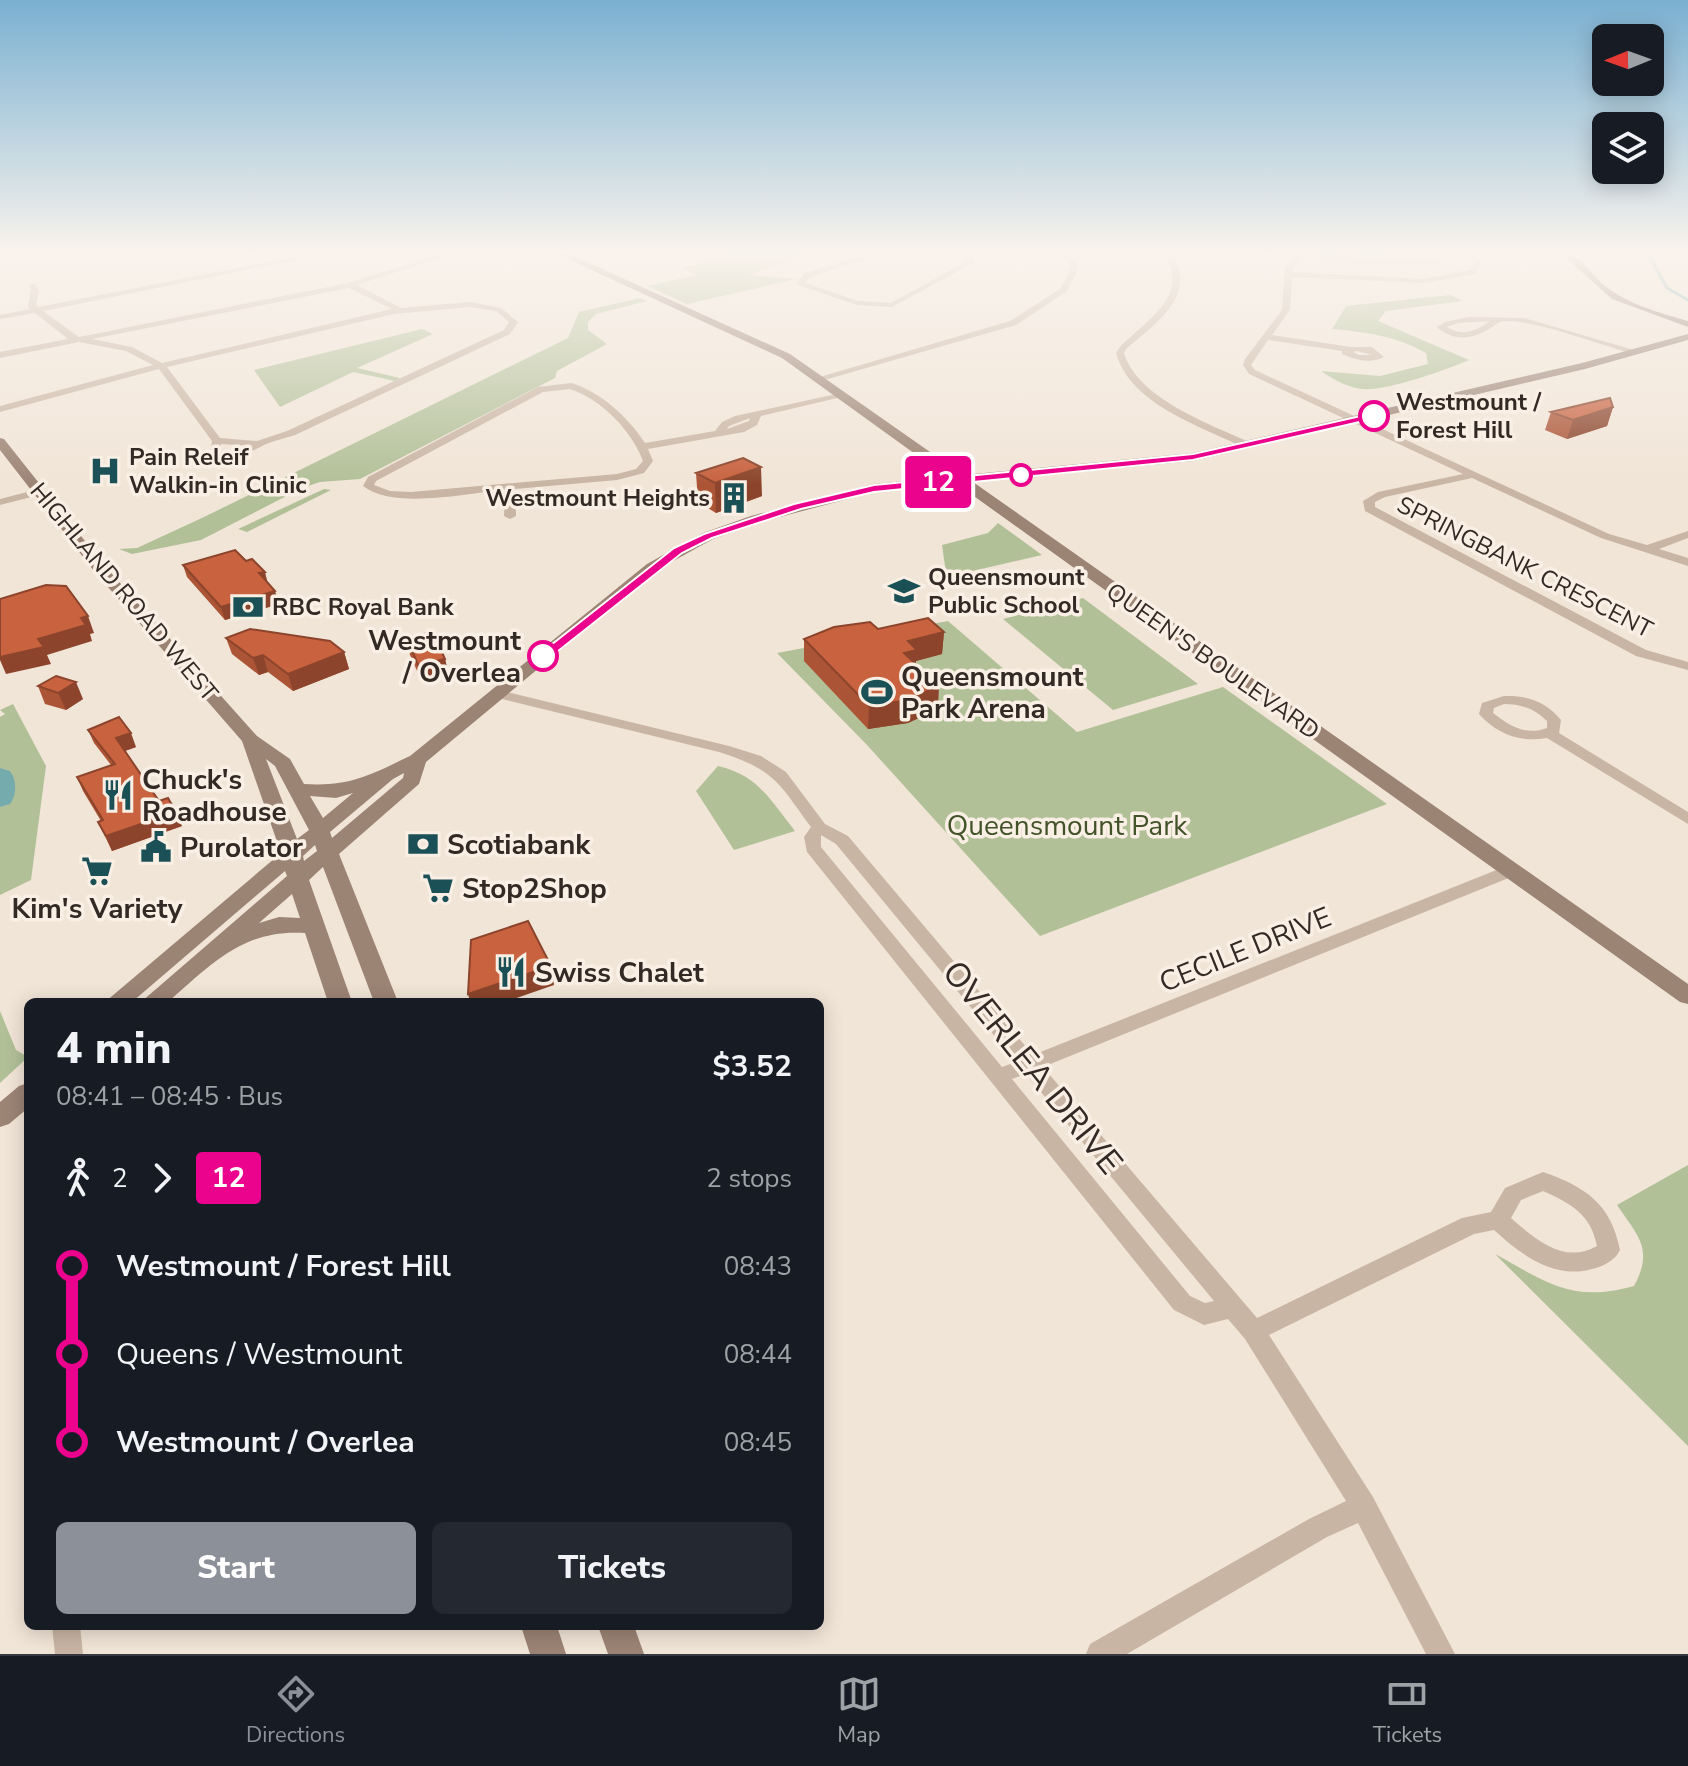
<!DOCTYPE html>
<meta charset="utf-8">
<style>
:root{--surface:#171b24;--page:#242831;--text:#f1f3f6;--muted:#9ea1a6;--line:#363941;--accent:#8c9099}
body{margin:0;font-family:"Nunito Sans",sans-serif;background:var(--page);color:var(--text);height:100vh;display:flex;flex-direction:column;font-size:30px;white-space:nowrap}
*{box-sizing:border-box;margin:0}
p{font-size:26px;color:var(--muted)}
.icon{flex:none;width:44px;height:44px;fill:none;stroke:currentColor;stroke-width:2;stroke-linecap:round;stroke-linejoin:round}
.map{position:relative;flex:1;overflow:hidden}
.side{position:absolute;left:24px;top:998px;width:800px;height:632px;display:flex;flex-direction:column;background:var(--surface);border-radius:12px;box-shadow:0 4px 20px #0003}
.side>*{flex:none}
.badge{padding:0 16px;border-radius:6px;font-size:28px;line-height:52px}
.needle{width:52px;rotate:269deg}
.tools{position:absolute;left:1592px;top:24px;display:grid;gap:16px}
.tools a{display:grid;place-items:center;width:72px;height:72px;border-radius:12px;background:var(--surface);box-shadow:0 4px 20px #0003;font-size:40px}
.map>.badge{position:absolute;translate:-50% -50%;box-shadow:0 0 0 4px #fff}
.legs{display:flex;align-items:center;gap:12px;height:88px;padding:0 32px;font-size:26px}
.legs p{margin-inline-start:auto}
.overview{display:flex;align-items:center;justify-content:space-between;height:136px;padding:0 32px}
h1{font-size:44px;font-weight:800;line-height:60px}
.action{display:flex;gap:16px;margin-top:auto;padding:16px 32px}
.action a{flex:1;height:92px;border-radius:12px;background:var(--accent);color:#fff;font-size:32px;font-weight:800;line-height:92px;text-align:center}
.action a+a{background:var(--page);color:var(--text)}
ul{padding:0 32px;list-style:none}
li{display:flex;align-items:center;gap:28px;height:88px;font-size:30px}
li i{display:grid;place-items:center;width:12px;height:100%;margin:0 10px;background:currentColor}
li i::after{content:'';width:20px;height:20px;margin:-10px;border:6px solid;border-radius:50%;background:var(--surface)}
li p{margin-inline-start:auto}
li:first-child i{background:linear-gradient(#0000 50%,currentColor 0)}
li:last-child i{background:linear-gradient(currentColor 50%,#0000 0)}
.tabs{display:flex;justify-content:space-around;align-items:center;height:112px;border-top:2px solid var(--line);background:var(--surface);font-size:22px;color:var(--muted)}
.tabs a{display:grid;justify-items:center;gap:4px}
.tabs .on{color:var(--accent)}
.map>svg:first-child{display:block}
.green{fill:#b2c098}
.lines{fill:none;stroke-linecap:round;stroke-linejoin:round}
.stream{stroke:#76abae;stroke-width:3}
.river{fill:#76abae;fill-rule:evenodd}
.street{fill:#c9b5a4;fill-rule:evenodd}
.secondary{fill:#9c8475;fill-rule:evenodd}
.wall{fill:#ac5436}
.shaded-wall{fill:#8c452c}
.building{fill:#c8623f;stroke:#8c452c;stroke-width:2}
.line-1{fill:#eb028d;stroke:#fff;stroke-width:2}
.stop-1-dot{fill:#fff;stroke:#eb028d;stroke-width:4}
.labels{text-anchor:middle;stroke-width:7;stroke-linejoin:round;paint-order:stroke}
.far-stop-label{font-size:24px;font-weight:bold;fill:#342a25;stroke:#f9efe4;text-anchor:start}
.far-poi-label{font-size:24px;font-weight:bold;fill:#342a25;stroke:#f9efe4;text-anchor:start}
.far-street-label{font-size:24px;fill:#342a25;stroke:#f9efe4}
.stop-label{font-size:28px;font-weight:bold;fill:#342a25;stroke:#f9efe4;text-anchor:end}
.poi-label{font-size:28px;font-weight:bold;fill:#342a25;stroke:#f9efe4;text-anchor:start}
.park-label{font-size:28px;fill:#435329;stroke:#f9efe4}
.street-label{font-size:28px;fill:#342a25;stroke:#f9efe4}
.near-street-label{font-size:34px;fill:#342a25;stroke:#f9efe4}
</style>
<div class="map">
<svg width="1688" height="1654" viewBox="0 0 1688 1654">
<rect width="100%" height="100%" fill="#f1e5d7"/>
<path class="green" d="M 736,253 L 809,253 L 748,275 L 797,279 L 687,304 L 647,286 L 697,275 L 681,268 Z
M 1361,253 L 1440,259 L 1438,265 L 1329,263 L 1317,259 L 1319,254 L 1360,256 Z
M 1451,295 L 1462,301 L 1386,311 L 1378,321 L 1469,360 C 1446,370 1387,391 1363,389 C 1349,388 1332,379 1321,371 L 1380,376 L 1428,364 L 1426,353 C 1396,336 1366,332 1332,329 L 1346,306 Z
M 640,298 L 647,301 L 596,314 L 588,322 L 588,330 L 607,344 L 557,371 L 555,378 L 360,479 L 320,482 L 302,488 L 201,540 L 132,554 L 119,549 L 137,548 L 204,517 L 568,338 L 579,312 Z
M 422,329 L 433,334 L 357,368 L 400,378 L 395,381 L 353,372 L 280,407 L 254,370 Z
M 324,489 L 331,490 L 247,532 L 238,529 Z
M 998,523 L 1042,555 L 964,573 L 946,573 L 942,545 L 988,533 Z
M 1083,598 L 1198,684 L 1113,710 L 1003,619 Z
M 948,621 L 1077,732 L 1223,687 L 1387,804 L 1040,936 L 867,745 L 777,653 Z
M 13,704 L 46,766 L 31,880 L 0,895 L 0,717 L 5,714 L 0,710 Z
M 718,766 C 758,775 770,800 795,831 L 734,850 L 696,791 Z
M 0,1011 L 16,1050 L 28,1057 L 0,1083 Z
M 1688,1165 L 1688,1446 L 1495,1254 C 1548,1283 1572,1303 1634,1286 C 1654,1249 1638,1236 1617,1205 Z"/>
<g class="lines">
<path class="stream" d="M 1652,253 L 1650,257 L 1667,288 L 1688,300"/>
<path class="river" d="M 0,768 L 10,771 C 17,780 17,795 10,804 L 0,807 Z"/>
<path class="street" d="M 0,253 L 13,253 L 0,257 Z
M 315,253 L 330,253 L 43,311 L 79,337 L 348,283 L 444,253 L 456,253 L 357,285 L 401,308 L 470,302 L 501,308 L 518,322 L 510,334 L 295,435 C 285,438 273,441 264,445 C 244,455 233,463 210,455 L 212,441 L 159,369 L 0,412 L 0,406 L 153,365 L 126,351 L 79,342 L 0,358 L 0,352 L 68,339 L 35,313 L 0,319 L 0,315 L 30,309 L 28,306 L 31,290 L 29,284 L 35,284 L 39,290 L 36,305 L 38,307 ZM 349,288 L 392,309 L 162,363 L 132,347 L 92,339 ZM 470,307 L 496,311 L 509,322 L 504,330 L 287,431 L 257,441 L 220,438 L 167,367 L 394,314 ZM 221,444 L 249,446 C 239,452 231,455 220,451 Z
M 871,253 L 883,253 L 811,277 L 805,283 L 858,301 L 891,303 L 967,261 L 963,253 L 971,253 L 975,262 L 892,307 L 857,305 L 796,284 L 805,273 Z
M 1061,253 L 1069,253 L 1077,264 L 1076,274 L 1066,292 L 1016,325 L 821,381 L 813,379 L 1010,321 L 1060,289 L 1068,274 L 1069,264 Z
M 1164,253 L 1172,253 C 1198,296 1156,323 1126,349 L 1124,353 C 1138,399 1210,424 1251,443 L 1251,447 L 1243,447 C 1200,426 1130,404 1116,353 L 1119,348 C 1146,319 1191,298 1164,253 Z
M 1299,253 L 1307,253 L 1293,267 L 1292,272 L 1423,279 L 1470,270 L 1474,263 L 1463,253 L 1471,253 L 1481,261 L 1476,274 L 1423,283 L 1292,277 L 1290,310 L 1272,335 L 1351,347 L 1372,347 L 1384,357 C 1371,364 1355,360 1342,354 L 1342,351 L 1268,340 L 1251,365 L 1255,370 L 1609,534 L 1647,545 L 1688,531 L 1688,538 L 1659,549 L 1688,558 L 1688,566 L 1601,538 L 1472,478 L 1385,497 L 1375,502 L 1375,507 L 1646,650 L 1688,662 L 1688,670 L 1636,656 L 1365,511 L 1363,501 L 1378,492 L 1463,474 L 1249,374 L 1243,365 L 1245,359 L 1282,310 L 1285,266 ZM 1357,351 L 1372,355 L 1359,355 L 1353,352 Z
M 1468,317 L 1524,318 L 1641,352 L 1634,354 C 1601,345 1536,320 1505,321 C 1498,321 1495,326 1489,329 C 1471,340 1452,341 1437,327 L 1445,322 ZM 1490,321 C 1476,331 1463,337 1447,327 L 1458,323 Z
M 571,383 C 601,392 628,417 645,443 L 715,431 L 722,422 L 735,416 L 841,393 L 846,396 L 761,416 L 757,425 L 744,432 L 648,449 L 653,461 L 644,473 L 617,480 L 515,489 L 516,516 L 510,519 L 504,516 L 505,490 C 466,493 394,510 363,486 L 368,477 L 538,387 ZM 570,389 C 601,399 632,431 643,461 L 636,469 L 617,474 L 411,492 L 390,491 L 374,485 L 376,481 L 543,392 ZM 750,418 L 749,421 L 727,429 L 729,426 Z
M 39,489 L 44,492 L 43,494 L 0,505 L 0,499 Z
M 499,690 L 729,746 L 761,756 L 786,772 L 825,824 L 848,836 L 1033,1055 L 1504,867 L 1516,867 L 1518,871 L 1516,875 L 1043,1067 L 1257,1318 L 1462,1218 L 1491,1212 L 1505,1188 L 1543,1172 C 1586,1187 1611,1204 1620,1250 C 1616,1259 1606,1265 1596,1268 C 1556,1281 1522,1256 1494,1230 L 1474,1234 L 1269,1335 L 1373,1497 L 1455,1654 L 1426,1654 L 1358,1523 L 1327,1537 L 1127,1654 L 1086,1654 L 1090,1644 L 1309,1519 L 1346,1501 L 1245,1339 L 1228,1319 L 1204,1325 L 1174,1310 L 807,852 L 804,837 L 811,827 C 778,782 775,770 719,752 L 494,697 L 492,694 L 494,691 ZM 821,835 L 836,844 L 1016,1062 L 1002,1067 L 821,847 ZM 1026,1074 L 1214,1301 L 1205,1303 L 1190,1296 L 1012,1079 ZM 1543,1191 C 1570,1203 1591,1214 1597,1246 C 1564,1265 1535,1239 1511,1218 L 1521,1200 Z
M 1504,696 C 1527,695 1547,702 1561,720 L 1559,733 L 1688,812 L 1688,824 L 1547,738 C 1520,743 1497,734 1479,714 L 1482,703 ZM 1504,704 C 1521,704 1535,709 1547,721 L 1547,728 C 1525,736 1510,726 1493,713 L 1494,708 Z
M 52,1626 L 80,1626 L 83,1654 L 55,1654 Z"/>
<path class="secondary" d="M 555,253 L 567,253 L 790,354 L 963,475 L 1193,453 L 1582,363 L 1688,334 L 1688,340 L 1585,369 L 1193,461 L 973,482 L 1688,984 L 1688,1004 L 1680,1002 L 957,484 L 874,492 L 761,522 L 713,539 L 657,570 L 426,762 L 419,784 L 339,854 L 398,1002 L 374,1002 L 323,867 L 309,880 L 352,1002 L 328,1002 L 305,933 C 243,929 212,964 168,1002 L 141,1002 L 287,876 L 285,871 L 132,1002 L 105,1002 L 281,853 L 242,741 L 94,571 L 0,450 L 0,438 L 4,439 L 104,565 L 257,736 L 290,759 L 304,784 C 350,787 370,775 410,756 L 647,564 L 703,533 L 751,516 L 874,484 L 947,477 L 782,358 ZM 266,759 L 275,766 L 309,830 L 297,839 ZM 404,773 L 403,778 L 332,838 L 330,832 L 393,779 ZM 353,793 L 323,818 L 310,796 L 336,798 ZM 315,845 L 317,851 L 304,861 L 303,856 ZM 292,894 L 300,918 L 279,917 L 259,923 Z
M 1561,253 C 1581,253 1590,274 1605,286 C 1628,304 1660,313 1688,321 L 1688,327 L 1612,299 Z
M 28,1083 L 28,1108 L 9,1124 L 0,1127 L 0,1102 L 19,1086 Z
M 521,1626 L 557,1626 L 566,1654 L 530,1654 Z
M 598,1626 L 634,1626 L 644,1654 L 608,1654 Z"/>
</g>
<path class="wall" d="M 1613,407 L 1607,426 L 1567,439 L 1545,430 L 1551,412 Z
M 696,473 L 762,496 L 716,513 L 698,502 Z
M 183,565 L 268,583 L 279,604 L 225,620 L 187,577 Z
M 944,632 L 942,654 L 916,661 L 916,665 L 938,709 L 908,723 L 868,729 L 804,661 L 804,639 Z
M 226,638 L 344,652 L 349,669 L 293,691 L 268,672 L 259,675 L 232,654 Z
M 407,638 L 445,659 L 449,676 L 422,682 L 410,655 Z
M 38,686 L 83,699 L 66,710 L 45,704 Z
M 88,730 L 136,747 L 125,751 L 159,801 L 182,826 L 112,851 L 98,822 L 101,821 L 83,791 L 77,777 L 111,765 L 94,743 Z"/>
<path class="shaded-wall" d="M 1613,407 L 1607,426 L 1567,439 L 1573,420 Z
M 761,467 L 762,496 L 716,513 L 715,483 Z
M 265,572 L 268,584 L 259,573 Z
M 275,591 L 279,604 L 225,620 L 221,607 Z
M 88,616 L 94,633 L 90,634 L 92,641 L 47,655 L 51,664 L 6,674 L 0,660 L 0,657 L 81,618 Z
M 944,632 L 942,654 L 916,661 L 916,672 L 904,653 L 908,641 Z
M 344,652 L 349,669 L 293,691 L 288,674 Z
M 263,655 L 268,672 L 259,675 L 253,658 Z
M 445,659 L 449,676 L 422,682 L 418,665 Z
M 76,682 L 83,699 L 66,710 L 58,693 Z
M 939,686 L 938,709 L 908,723 L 868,729 L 869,706 Z
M 131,733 L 136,747 L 122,752 L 116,738 Z
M 176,812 L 182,826 L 112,851 L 106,836 Z
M 551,966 L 554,985 L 505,1002 L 470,1002 L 468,994 Z"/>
<path class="building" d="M 1610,398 L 1613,407 L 1573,420 L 1551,412 Z
M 743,458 L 761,467 L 715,483 L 696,473 Z
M 235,550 L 246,561 L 252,559 L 265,572 L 259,573 L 275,591 L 221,607 L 183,565 Z
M 46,585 L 66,586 L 88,616 L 81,618 L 86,625 L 38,639 L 44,647 L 0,657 L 0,599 Z
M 928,618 L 944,632 L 908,641 L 917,650 L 904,653 L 939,686 L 908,700 L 869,706 L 804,639 L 834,627 L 870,622 L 878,629 Z
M 250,629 L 330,641 L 344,652 L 288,674 L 263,655 L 253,658 L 226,638 Z
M 433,632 L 445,659 L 418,665 L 407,638 Z
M 56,676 L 76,682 L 58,693 L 38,686 Z
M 119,717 L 131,733 L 116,738 L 159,801 L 168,798 L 176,812 L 106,836 L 98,822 L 103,820 L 77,777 L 115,764 L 88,730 Z
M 528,921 L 551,966 L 468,994 L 471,940 Z"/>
<linearGradient id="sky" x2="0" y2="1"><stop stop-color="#7ab0d1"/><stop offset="0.52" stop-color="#f9f3ed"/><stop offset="1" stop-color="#f9f3ed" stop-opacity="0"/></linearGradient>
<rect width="1688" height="485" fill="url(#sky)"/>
<path class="line-1" d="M 1374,413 L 1377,418 L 1193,460 L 874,492 L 801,509 L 712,538 L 682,553 L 548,659 L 537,656 L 674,548 L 704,534 L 794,504 L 874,485 L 1193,454 Z"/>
<defs>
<symbol id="hospital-bare" viewBox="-9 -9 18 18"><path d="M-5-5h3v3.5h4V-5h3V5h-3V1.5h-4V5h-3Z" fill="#1b5156" stroke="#f9efe4" stroke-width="2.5" paint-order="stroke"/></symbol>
<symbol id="building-bare" viewBox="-9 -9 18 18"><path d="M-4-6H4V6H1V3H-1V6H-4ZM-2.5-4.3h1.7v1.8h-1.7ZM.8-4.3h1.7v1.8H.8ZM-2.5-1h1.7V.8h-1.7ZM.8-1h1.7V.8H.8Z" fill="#1b5156" stroke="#f9efe4" stroke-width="2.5" paint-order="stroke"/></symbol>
<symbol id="school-bare" viewBox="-9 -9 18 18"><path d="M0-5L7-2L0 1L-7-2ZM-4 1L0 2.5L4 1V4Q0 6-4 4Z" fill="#1b5156" stroke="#f9efe4" stroke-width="2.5" paint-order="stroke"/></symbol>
<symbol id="bank-bare" viewBox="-9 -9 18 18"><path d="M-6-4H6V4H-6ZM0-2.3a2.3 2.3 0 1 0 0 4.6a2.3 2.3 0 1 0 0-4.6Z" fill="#1b5156" stroke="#f9efe4" stroke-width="2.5" paint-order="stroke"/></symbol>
<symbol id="stadium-bare" viewBox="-9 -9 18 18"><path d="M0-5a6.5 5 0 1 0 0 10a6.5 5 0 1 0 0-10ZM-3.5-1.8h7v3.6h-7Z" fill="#1b5156" stroke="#f9efe4" stroke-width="2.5" paint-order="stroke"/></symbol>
<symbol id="restaurant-bare" viewBox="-9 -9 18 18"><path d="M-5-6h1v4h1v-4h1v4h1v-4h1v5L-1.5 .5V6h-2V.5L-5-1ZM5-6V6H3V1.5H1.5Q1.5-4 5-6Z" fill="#1b5156" stroke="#f9efe4" stroke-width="2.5" paint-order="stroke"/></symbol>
<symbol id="civic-bare" viewBox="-9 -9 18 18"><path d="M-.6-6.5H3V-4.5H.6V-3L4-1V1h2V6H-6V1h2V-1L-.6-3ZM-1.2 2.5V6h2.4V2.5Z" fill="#1b5156" stroke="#f9efe4" stroke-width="2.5" paint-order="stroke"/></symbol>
<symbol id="supermarket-bare" viewBox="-9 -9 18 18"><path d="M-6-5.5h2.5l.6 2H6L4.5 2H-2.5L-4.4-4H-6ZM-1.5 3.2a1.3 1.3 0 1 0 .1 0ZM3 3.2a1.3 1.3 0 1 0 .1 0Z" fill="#1b5156" stroke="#f9efe4" stroke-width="2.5" paint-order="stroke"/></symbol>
</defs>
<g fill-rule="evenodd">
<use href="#hospital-bare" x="83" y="449" width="44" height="44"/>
<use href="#building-bare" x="712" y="476" width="44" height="44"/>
<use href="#school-bare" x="882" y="569" width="44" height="44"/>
<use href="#bank-bare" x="226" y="585" width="44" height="44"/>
<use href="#stadium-bare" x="855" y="670" width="44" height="44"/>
<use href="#restaurant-bare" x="96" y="773" width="44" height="44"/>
<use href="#bank-bare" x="401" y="822" width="44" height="44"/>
<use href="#civic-bare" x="134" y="825" width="44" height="44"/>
<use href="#supermarket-bare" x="75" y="849" width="44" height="44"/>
<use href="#supermarket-bare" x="416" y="866" width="44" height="44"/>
<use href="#restaurant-bare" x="489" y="950" width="44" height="44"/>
</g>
<g class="stop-1-dot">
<circle cx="1374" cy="416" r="14"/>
<circle cx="1021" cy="475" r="10"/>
<circle cx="543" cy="656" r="14"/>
</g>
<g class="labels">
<g class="far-stop-label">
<text x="1396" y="410">Westmount /<tspan x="1396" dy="28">Forest Hill</tspan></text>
</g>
<g class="far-poi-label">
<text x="129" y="465">Pain Releif<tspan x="129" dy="28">Walkin-in Clinic</tspan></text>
<text x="710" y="506" text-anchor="end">Westmount Heights</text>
<text x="928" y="585">Queensmount<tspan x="928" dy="28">Public School</tspan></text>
<text x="272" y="615">RBC Royal Bank</text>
</g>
<g class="far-street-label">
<text transform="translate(1525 567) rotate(27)" y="8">SPRINGBANK CRESCENT</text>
<text transform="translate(124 592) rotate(50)" y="8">HIGHLAND ROAD WEST</text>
<text transform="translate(1213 661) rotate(35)" y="8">QUEEN'S BOULEVARD</text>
</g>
<g class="stop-label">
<text x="521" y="650">Westmount<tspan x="521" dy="32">/ Overlea</tspan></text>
</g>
<g class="poi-label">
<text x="901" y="686">Queensmount<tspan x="901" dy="32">Park Arena</tspan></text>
<text x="142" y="789">Chuck's<tspan x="142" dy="32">Roadhouse</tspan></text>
<text x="447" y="854">Scotiabank</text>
<text x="180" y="857">Purolator</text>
<text x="462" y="898">Stop2Shop</text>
<text x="97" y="918" text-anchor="middle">Kim's Variety</text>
<text x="535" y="982">Swiss Chalet</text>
</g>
<g class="park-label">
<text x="1067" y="835">Queensmount Park</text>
</g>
<g class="street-label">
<text transform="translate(1245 949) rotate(-22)" y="10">CECILE DRIVE</text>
</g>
<g class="near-street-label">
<text transform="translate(1033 1067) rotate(51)" y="12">OVERLEA DRIVE</text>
</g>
</g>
</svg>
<div class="tools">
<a><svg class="needle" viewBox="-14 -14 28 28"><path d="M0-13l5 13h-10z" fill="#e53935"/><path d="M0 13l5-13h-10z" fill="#9ea1a6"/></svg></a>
<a><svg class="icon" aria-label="layers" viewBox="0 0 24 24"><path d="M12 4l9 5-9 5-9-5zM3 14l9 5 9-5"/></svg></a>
</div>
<b class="badge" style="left:938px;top:482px;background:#eb028d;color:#fff">12</b>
<section class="side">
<div class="overview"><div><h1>4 min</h1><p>08:41 – 08:45 · Bus</p></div><b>$3.52</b></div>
<div class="legs"><svg class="icon" aria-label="walk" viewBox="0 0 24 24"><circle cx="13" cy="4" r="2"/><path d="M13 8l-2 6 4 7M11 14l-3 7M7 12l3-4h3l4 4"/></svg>2<svg class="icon" aria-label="forward" viewBox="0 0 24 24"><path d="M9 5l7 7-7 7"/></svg><b class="badge" style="background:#eb028d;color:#fff">12</b><p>2 stops</p></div>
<ul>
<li><i style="color:#eb028d"></i><b>Westmount / Forest Hill</b><p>08:43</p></li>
<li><i style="color:#eb028d"></i><span>Queens / Westmount</span><p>08:44</p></li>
<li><i style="color:#eb028d"></i><b>Westmount / Overlea</b><p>08:45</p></li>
</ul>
<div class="action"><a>Start</a><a>Tickets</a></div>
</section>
</div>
<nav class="tabs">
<a class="on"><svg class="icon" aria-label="directions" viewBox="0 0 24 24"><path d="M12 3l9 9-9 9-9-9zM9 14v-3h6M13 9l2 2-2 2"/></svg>Directions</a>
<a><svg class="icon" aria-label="map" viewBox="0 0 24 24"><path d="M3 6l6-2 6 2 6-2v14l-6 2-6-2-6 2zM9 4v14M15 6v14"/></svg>Map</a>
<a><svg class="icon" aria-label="tickets" viewBox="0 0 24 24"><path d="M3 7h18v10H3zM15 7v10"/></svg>Tickets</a>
</nav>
